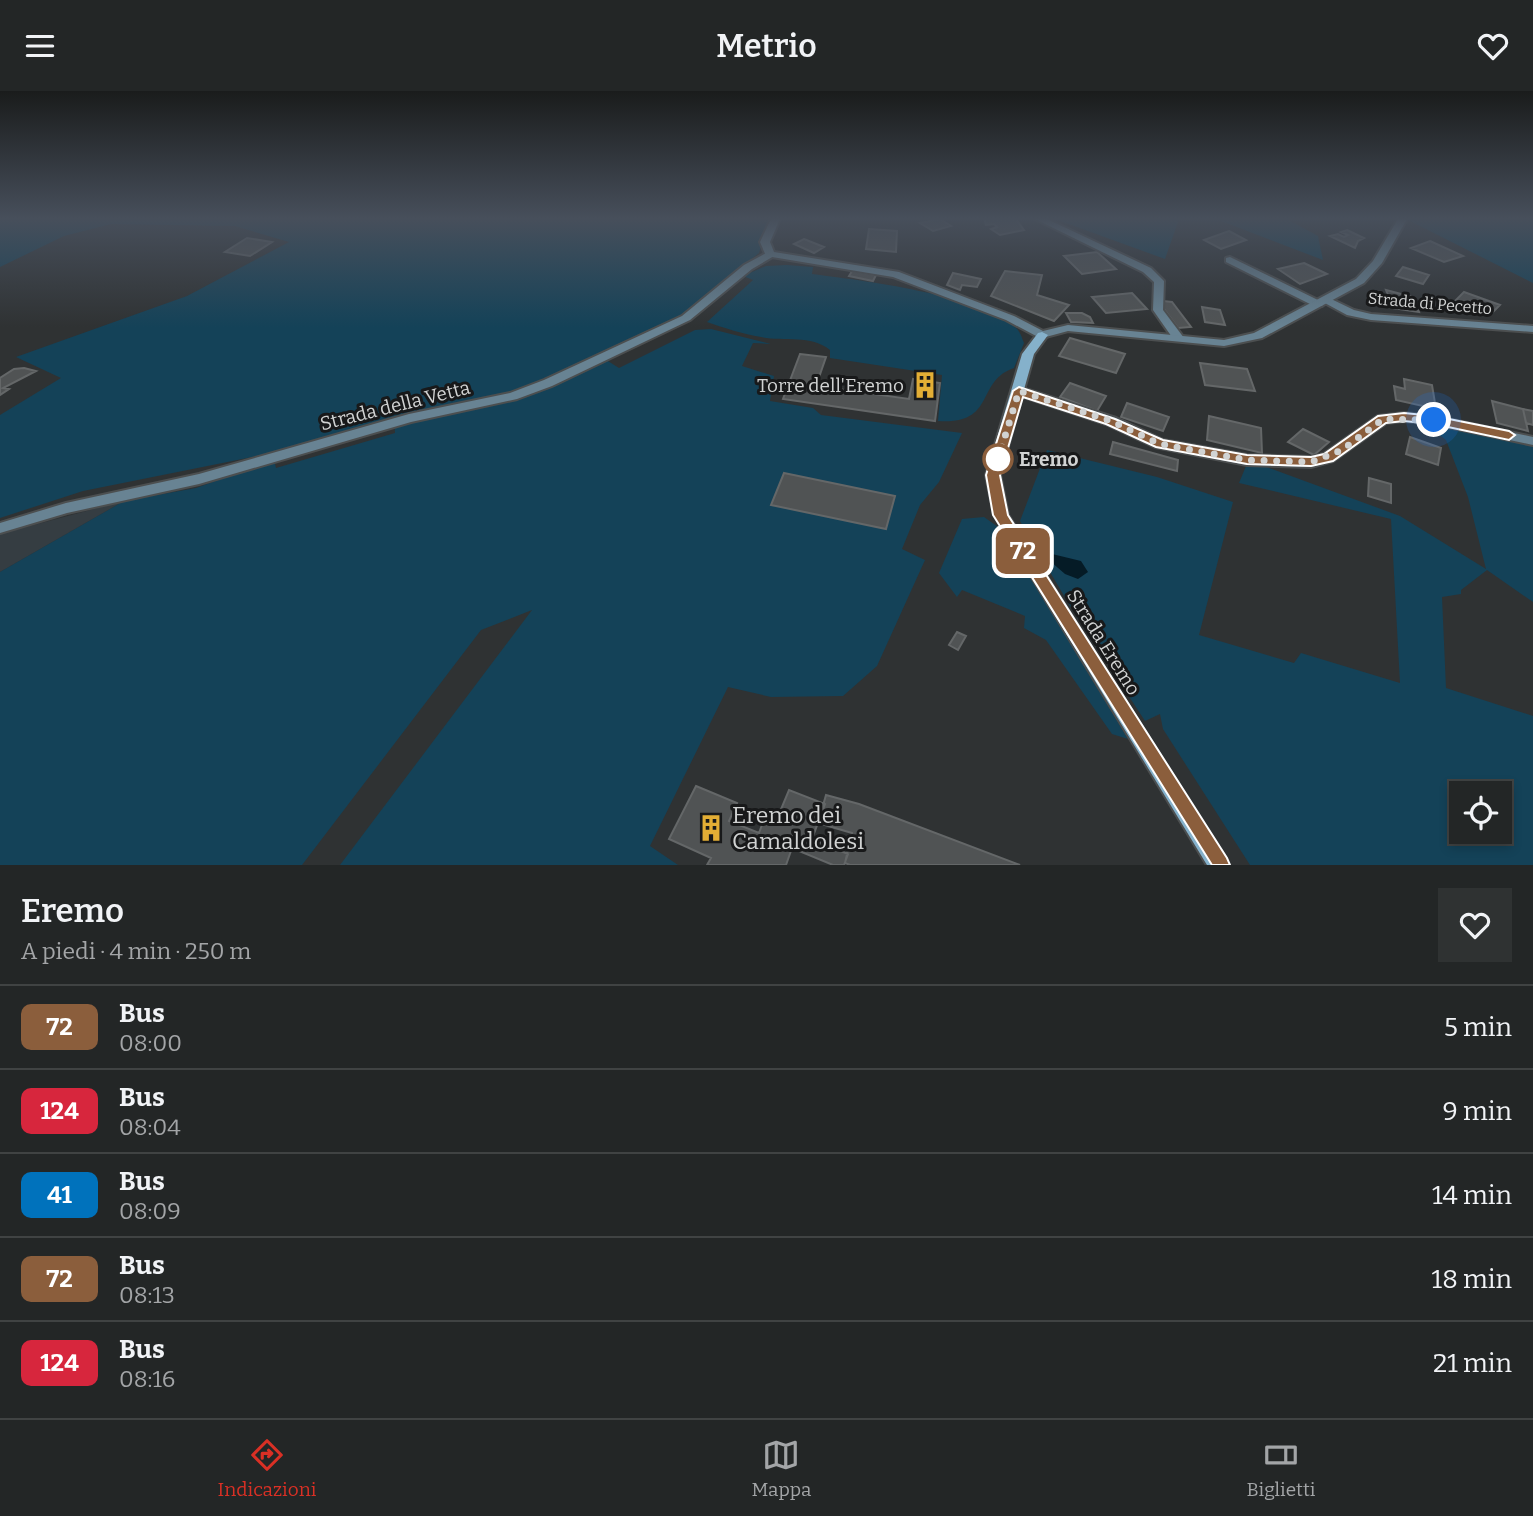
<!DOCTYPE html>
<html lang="it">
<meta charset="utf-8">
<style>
:root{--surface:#232626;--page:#2f3232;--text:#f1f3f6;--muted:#a3a5a7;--line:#404343;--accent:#d93025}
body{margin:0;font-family:Bitter,serif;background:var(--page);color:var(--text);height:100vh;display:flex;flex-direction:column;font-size:26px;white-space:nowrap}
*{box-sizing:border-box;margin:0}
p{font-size:23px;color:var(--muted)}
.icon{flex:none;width:38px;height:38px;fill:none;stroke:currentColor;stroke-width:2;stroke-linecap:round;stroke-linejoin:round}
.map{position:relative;height:774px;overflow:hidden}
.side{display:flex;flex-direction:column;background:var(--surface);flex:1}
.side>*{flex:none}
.badge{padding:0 14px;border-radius:10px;font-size:24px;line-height:46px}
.tools{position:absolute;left:1449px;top:690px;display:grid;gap:14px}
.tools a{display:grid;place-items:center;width:63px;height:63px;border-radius:0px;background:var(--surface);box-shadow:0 4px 10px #0003,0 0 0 2px var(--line);font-size:35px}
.you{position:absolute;width:35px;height:35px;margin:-18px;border:5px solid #fff;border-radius:50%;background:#1a73e8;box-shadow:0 0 0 10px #1a73e833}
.map>.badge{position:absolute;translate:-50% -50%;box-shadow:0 0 0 4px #fff}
.round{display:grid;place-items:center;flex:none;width:74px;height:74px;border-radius:0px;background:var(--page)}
.head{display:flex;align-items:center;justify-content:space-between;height:119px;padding:0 21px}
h1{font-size:33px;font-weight:600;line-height:52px}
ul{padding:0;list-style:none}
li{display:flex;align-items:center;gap:21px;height:84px;padding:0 21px;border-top:2px solid var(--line)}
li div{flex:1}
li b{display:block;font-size:26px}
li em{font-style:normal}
li .badge{min-width:77px;font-weight:700;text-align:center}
header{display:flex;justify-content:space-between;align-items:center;height:91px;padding:0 21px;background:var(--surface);font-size:32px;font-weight:600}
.tab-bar{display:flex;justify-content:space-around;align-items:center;height:98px;border-top:2px solid var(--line);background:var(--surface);font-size:19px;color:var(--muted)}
.tab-bar a{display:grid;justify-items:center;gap:4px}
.tab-bar .selected{color:var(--accent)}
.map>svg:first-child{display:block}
.built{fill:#353d42}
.green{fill:#144258;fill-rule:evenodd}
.water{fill:#051b26}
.building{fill:#505354;stroke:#646768;stroke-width:2}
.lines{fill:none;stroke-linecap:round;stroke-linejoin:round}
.minor-casing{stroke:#4c4f50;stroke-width:4}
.tertiary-casing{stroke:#4c4f50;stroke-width:4}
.secondary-casing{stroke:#4c4f50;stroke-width:4}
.minor{fill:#688393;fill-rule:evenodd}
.tertiary{fill:#688393;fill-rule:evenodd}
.secondary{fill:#85b1cb;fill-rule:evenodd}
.line{fill:#8b5e3c;stroke:#fff;stroke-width:2}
.walk{stroke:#d1d3d3;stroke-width:7;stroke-dasharray:0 12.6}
.stop-dot{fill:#fff;stroke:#8b5e3c;stroke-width:3.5}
.labels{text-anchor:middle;stroke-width:6;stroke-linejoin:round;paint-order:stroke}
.far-street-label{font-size:16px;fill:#d1d3d3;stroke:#18191a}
.poi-label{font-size:19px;fill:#d1d3d3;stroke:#18191a;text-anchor:end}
.street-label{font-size:19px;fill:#d1d3d3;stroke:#18191a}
.stop-label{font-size:19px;font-weight:bold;fill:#d1d3d3;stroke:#18191a;text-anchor:start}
.near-poi-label{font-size:23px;fill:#d1d3d3;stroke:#18191a;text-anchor:start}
</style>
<header><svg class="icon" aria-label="menu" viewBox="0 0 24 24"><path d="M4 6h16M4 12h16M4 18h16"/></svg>Metrio<svg class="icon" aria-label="heart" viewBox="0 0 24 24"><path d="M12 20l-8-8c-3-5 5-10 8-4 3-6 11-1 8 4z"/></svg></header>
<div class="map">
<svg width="1533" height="774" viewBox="0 0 1533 774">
<rect width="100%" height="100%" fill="#2f3233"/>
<path class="built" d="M 124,410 L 0,481 L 0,443 Z"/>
<path class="green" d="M 0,128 L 770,128 L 759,162 L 680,225 L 600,265 L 619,277 L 695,239 L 711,238 L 771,253 L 753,252 L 742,275 L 774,285 L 770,310 L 813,317 L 821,324 L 962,342 L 939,391 L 920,414 L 902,458 L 925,469 L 877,575 L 843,605 L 771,606 L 728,596 L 650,755 L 678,774 L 340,774 L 532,519 L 481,539 L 302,774 L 0,774 L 0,481 L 124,410 L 196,397 L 274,369 L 276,377 L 395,342 L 394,326 L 272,362 L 83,400 L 0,427 L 0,324 L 61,287 L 16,266 L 187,205 L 289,151 L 235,135 L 111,133 L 64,145 L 0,176 Z
M 1055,128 L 1179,128 L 1165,168 Z
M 1216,128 L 1287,128 L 1318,145 L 1323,169 Z
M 1405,128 L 1533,128 L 1533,192 L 1412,131 Z
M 787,174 L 813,176 L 812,183 C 859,189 983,204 1016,237 C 1020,240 1022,247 1024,252 L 1014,277 C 975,290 997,334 938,330 L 942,284 L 830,267 L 830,259 C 811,243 783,251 761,246 C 743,243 724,237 707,231 L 753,189 L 743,185 L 766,175 Z
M 1422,330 L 1533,355 L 1533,511 L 1487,479 L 1461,499 L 1461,503 L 1442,506 L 1446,597 L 1533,625 L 1533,774 L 1250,774 L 1163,638 L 1160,623 L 1145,630 L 1070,515 L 1020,430 L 1047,359 L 1157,386 L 1233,411 L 1199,544 L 1294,572 L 1301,562 L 1400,592 L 1391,428 L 1239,392 L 1246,375 L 1261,374 L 1400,425 L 1486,478 L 1468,406 L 1446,349 ZM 1461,702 L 1500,702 L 1500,740 L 1461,740 Z
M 984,426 L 1001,438 L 1128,648 L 1112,643 L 1046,549 L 1024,537 L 1025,525 L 962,499 L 957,506 L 939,482 L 962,428 Z"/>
<path class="water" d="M 1052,463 L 1081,470 L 1088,481 L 1078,488 L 1065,483 L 1050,470 Z"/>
<path class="building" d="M 940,128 L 951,135 L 933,140 L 920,132 Z
M 984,128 L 1016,128 L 1024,139 L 1000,144 L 991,138 L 997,136 L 994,133 L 986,134 Z
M 869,138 L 897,140 L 896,161 L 866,158 Z
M 1347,139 L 1364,147 L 1358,150 L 1355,157 L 1330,145 L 1338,143 L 1344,146 L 1348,144 L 1341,141 Z
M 1229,140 L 1246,149 L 1221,158 L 1204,149 Z
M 247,147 L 272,151 L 250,165 L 225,161 Z
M 804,148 L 824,156 L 814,162 L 794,153 Z
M 1430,150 L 1463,165 L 1444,171 L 1411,157 Z
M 1097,161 L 1116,178 L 1082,183 L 1064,165 Z
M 1304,172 L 1327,183 L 1300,193 L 1278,178 Z
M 1403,176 L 1429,184 L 1423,193 L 1396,185 Z
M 852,180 L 876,184 L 873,190 L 849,185 Z
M 1005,180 L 1042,184 L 1037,204 L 1069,214 L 1054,230 L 991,205 Z
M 953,182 L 981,188 L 977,196 L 962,194 L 960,199 L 947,194 Z
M 1386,199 L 1413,206 L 1419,221 L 1393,217 Z
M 1464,201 L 1500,214 L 1492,222 L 1474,215 L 1468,223 L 1449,216 Z
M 1132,202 L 1147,218 L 1106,222 L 1092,206 Z
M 1163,210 L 1172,211 L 1191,236 L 1178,237 L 1164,218 Z
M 1202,216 L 1220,219 L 1225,234 L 1205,231 Z
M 1066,222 L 1082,222 L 1090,226 L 1093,232 L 1071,231 Z
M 1070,247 L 1125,263 L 1116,282 L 1059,265 Z
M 800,263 L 826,266 L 816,295 L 909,308 L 913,288 L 918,289 L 919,281 L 934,283 L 933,291 L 940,292 L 935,330 L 783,308 Z
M 1200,272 L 1247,278 L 1255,300 L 1205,294 Z
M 24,277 L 36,280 L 3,297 L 9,298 L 0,304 L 0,287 L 14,278 Z
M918 295a7 7 0 1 1 14 0a7 7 0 1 1-14 0Z
M 1404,288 L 1432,294 L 1436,318 L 1396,309 L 1394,295 L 1405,298 Z
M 1070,292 L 1106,305 L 1097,320 L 1060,306 Z
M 1492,310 L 1523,318 L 1528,340 L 1497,332 Z
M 1127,312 L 1169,326 L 1163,340 L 1121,326 Z
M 1523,318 L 1533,320 L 1533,334 L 1526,332 Z
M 1209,325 L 1261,337 L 1262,362 L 1207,349 Z
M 1303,338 L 1329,351 L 1314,364 L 1288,351 Z
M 1410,346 L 1441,357 L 1438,374 L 1406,363 Z
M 1113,351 L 1178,369 L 1177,380 L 1110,363 Z
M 784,382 L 895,405 L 886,438 L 771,414 Z
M 1369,387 L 1391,393 L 1391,412 L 1368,405 Z
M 957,541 L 966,545 L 958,559 L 949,554 Z
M 696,695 L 737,712 L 729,730 L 759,742 L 766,723 L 777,728 L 789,699 L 825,713 L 812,748 L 848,763 L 844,774 L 833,774 L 792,757 L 786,774 L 707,774 L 711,767 L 669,748 Z
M 826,704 L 859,713 L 1020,774 L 850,774 L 845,772 L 852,742 L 818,732 Z"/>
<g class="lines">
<defs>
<path id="minor" d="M 1035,128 L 1047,128 L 1151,177 L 1164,190 L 1163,219 L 1184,247 L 1182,249 L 1174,249 L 1153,219 L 1154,191 L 1143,181 Z
M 770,160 L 775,163 L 774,165 L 752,178 L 690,229 L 552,295 L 517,308 L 411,331 L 199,393 L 67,422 L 0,442 L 0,432 L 66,412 L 199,383 L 409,323 L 510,302 L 544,289 L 682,225 L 744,174 Z
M 1230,166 L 1322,211 L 1323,213 L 1322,215 L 1314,215 L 1226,171 L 1226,167 Z
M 1327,206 L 1354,219 L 1371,223 L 1533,235 L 1533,241 L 1371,229 L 1347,224 L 1323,211 L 1322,209 Z
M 1019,296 L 1116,327 L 1163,349 L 1247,364 L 1311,366 L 1324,363 L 1378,325 L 1404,322 L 1434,325 L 1533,346 L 1533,354 L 1434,333 L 1404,330 L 1386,332 L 1333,370 L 1311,376 L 1247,374 L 1155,356 L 1106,333 L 1015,303 L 1013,300 Z"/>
<path id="tertiary" d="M 771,128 L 780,128 L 770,151 L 774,161 L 899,181 L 1014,225 L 1043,240 L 1068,234 L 1224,249 L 1254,242 L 1356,188 L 1373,170 L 1398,128 L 1407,128 L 1382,172 L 1364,192 L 1262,247 L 1224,255 L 1068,240 L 1042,247 L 1038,246 L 1006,229 L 893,186 L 766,165 L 760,151 Z"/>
<path id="secondary" d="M 1042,241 L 1048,244 L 1034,263 L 1000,384 L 1008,424 L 1229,774 L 1207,774 L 994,424 L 986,384 L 1022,263 L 1038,242 Z"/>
</defs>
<use href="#minor" class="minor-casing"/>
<use href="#tertiary" class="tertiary-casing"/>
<use href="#secondary" class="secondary-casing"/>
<use href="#minor" class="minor"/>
<use href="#tertiary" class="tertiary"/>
<use href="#secondary" class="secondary"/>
</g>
<linearGradient id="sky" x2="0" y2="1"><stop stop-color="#1a1c1c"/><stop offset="0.54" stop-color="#474f5b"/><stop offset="1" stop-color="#474f5b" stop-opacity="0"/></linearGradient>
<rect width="1533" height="236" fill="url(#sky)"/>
<path class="line" d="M 1019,296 L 1115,328 L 1163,349 L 1247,364 L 1311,366 L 1324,363 L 1378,325 L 1404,322 L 1434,325 L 1509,340 L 1515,344 L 1509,349 L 1434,333 L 1404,330 L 1386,332 L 1333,370 L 1311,375 L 1247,373 L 1156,356 L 1106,333 L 1023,306 L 1000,384 L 1008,424 L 1227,767 L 1230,774 L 1212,774 L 993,424 L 986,384 L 1013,300 Z"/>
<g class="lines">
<path class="walk" d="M 998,368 L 1019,300 L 1111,330 L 1160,353 L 1247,369 L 1311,371 L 1342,359 L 1383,328 L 1434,329"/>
</g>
<defs>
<symbol id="building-bare" viewBox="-9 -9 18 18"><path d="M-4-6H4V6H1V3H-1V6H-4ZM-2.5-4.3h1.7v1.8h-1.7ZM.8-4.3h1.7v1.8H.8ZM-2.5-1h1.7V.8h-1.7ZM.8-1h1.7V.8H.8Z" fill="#e3ae35" stroke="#18191a" stroke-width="2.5" paint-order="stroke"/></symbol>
</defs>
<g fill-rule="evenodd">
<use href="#building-bare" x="906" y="275" width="38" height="38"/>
<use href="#building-bare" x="692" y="718" width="38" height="38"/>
</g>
<circle class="stop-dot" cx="998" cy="368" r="14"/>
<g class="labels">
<g class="far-street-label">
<text transform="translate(1430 212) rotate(5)" y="6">Strada di Pecetto</text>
</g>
<g class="poi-label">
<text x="904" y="301">Torre dell'Eremo</text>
</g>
<g class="street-label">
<text transform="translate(395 314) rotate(-14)" y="7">Strada della Vetta</text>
<text transform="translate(1104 551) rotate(58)" y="7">Strada Eremo</text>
</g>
<g class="stop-label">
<text x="1019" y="375">Eremo</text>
</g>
<g class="near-poi-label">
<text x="732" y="732">Eremo dei<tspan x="732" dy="26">Camaldolesi</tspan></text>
</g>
</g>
</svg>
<div class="tools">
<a><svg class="icon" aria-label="locate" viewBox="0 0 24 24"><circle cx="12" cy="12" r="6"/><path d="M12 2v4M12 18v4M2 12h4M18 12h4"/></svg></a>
</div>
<div class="you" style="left:1434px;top:329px"></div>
<b class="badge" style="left:1023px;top:460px;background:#8b5e3c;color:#fff">72</b>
</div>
<section class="side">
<div class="head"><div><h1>Eremo</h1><p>A piedi · 4 min · 250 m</p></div><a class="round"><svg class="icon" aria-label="heart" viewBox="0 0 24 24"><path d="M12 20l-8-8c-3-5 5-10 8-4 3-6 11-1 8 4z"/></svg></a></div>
<ul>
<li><span class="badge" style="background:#8b5e3c;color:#fff">72</span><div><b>Bus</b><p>08:00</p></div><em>5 min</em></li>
<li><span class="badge" style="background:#d7263d;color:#fff">124</span><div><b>Bus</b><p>08:04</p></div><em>9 min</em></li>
<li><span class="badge" style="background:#0072bc;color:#fff">41</span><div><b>Bus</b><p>08:09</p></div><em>14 min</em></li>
<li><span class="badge" style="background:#8b5e3c;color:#fff">72</span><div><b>Bus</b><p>08:13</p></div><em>18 min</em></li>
<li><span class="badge" style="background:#d7263d;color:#fff">124</span><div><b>Bus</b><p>08:16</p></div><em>21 min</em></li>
</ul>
</section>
<nav class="tab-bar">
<a class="selected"><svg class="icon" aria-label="directions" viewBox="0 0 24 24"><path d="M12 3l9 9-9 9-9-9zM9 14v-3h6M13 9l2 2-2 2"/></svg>Indicazioni</a>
<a><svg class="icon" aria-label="map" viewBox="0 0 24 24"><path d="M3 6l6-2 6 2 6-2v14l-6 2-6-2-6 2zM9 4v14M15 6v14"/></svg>Mappa</a>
<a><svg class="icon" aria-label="tickets" viewBox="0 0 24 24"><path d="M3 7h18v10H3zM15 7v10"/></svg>Biglietti</a>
</nav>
